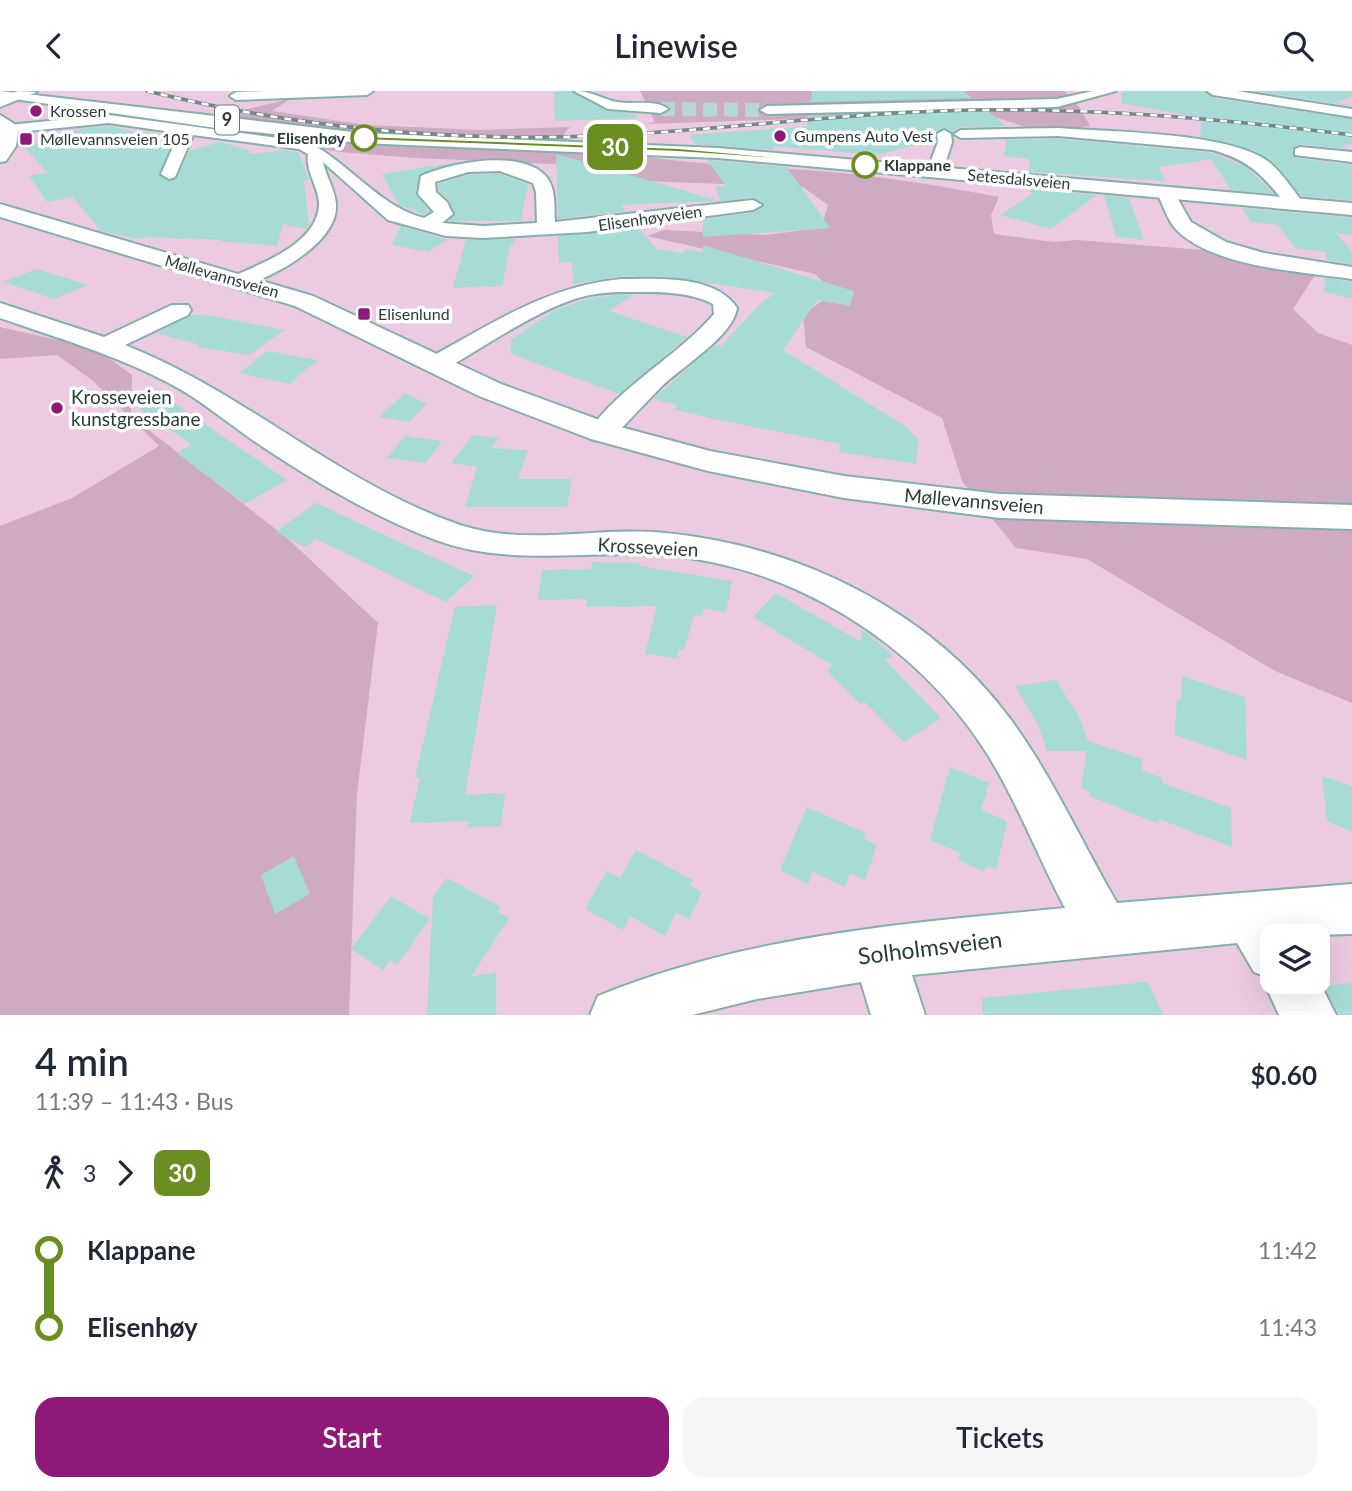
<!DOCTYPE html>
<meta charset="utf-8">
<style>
:root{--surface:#fff;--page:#f6f6f7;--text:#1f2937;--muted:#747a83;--accent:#8e1979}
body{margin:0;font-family:Lato,sans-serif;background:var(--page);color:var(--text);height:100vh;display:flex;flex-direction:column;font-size:26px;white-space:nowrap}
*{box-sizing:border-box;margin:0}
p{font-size:23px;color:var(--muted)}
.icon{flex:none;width:38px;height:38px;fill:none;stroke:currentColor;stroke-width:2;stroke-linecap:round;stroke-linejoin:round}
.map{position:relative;height:924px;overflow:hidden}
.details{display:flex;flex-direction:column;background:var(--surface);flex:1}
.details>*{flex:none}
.badge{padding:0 14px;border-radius:10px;font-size:24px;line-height:46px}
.controls{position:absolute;left:1260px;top:833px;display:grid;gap:14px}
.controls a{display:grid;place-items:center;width:70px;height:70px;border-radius:14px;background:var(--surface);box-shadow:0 7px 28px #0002;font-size:35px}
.map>.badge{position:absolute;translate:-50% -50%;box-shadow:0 0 0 4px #fff}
.legs{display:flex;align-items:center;gap:10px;height:77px;padding:0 35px;font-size:23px}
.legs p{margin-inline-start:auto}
.headline{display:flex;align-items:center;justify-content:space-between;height:119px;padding:0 35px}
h1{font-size:38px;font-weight:600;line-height:52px}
.action{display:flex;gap:14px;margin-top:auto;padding:14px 35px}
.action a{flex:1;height:80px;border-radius:21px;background:var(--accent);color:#fff;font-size:28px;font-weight:600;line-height:80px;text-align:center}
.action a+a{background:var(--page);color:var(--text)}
ul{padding:0 35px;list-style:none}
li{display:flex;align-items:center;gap:24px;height:77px;font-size:26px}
li i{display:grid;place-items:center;width:10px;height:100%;margin:0 9px;background:currentColor}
li i::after{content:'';width:18px;height:18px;margin:-9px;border:5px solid;border-radius:50%;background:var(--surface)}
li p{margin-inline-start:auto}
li:first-child i{background:linear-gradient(#0000 50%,currentColor 0)}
li:last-child i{background:linear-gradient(currentColor 50%,#0000 0)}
header{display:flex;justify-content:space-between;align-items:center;height:91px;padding:0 35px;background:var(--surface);font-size:32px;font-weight:600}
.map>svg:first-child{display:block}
.green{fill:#eccae2;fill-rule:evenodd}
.forest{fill:#ceaac3}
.building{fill:#a6dbd6}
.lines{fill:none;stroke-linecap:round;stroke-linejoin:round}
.minor-tunnel{stroke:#b7d6d4;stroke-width:14;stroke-dasharray:14 7;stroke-linecap:butt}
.minor-casing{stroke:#84b0ab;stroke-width:4}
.secondary-casing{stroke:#84b0ab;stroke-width:4}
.trunk-casing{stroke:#84b0ab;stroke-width:4}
.minor{fill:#fff;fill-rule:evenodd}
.secondary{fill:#fff;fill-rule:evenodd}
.trunk{fill:#fff;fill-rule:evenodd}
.rail-casing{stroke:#718a87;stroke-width:3.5}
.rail{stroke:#fff;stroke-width:2.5;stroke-dasharray:7;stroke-linecap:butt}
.line-1{fill:#6b8e23;stroke:#fff;stroke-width:2}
.poi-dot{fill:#8e1979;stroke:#fff;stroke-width:2.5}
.stop-1-dot{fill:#fff;stroke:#6b8e23;stroke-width:3.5}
.labels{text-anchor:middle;stroke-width:7;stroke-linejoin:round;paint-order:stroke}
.far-poi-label{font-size:16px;fill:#2a3c3a;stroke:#fff;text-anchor:start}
.far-stop-label{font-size:16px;font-weight:bold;fill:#2a3c3a;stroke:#fff;text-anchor:end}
.far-street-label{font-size:16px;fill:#2a3c3a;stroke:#fff}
.shield{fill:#fff;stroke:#6a7675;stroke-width:2}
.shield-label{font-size:18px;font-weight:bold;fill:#2a3c3a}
.poi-label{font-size:19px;fill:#2a3c3a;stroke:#fff;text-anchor:start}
.street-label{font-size:19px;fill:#2a3c3a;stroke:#fff}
.near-street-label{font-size:23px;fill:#2a3c3a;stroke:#fff}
</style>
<header><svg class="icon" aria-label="back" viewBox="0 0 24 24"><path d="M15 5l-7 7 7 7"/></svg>Linewise<svg class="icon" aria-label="search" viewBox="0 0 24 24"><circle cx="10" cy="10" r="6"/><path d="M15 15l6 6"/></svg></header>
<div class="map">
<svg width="1352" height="924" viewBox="0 0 1352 924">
<rect width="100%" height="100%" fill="#dafdfa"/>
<path class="green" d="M 0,0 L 1352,0 L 1352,924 L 0,924 ZM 1272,845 L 1318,845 L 1318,891 L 1272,891 Z"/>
<path class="forest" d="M 640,0 L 1064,0 L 1080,17 L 1090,35 L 1038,40 L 982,22 L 645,33 L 655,31 Z
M 290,8 L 272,20 L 366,34 L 480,39 L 570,36 L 561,46 C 646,75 740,73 830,81 C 887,86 942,95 999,106 L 991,124 L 994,143 L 1054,151 L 1077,149 L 1228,161 L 1318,179 L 1293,218 L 1318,242 L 1352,254 L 1352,612 L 1275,580 L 1087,468 L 1016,457 L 962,390 L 942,327 L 806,256 L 803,223 L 834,202 L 815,183 L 647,145 L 664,139 L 766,144 L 821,137 L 828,114 L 803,96 L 645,90 L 579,74 L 415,67 L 341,61 L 205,41 L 243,19 Z
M 0,236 L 97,258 L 132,284 L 131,325 L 287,447 L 378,532 L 357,702 L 349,924 L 0,924 L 0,435 L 72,407 L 159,355 L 92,289 L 57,264 L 0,268 Z"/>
<path class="building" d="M 554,0 L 572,0 L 607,20 L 635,23 L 638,27 L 555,30 Z
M 812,0 L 963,0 L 972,7 L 811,11 Z
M 1122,0 L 1205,0 L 1213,7 L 1352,28 L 1352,53 L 1343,54 L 1346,58 L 1300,53 L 1292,58 L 1295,67 L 1352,74 L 1352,109 L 1301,105 L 1270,69 L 1252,59 L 1200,46 L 1202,27 L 1121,12 Z
M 1254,0 L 1352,0 L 1352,5 L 1336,11 L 1352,15 Z
M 988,20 L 1006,35 L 961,36 L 952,41 L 943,37 L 936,41 L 935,49 L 877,64 L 772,55 L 775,59 L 695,53 L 689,44 L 807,35 L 808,25 Z
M 109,35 L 139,42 L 153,41 L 171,55 L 159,82 L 168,90 L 177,87 L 189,60 L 220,51 L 248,59 L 251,63 L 283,59 L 298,61 L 309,89 L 304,90 L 309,134 L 307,138 L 283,133 L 277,155 L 219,150 L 222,149 L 144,146 L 138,148 L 101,140 L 73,106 L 47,111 L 29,85 L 47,82 L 25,56 L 80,38 Z
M 1058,48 L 1212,62 L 1246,76 L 1274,103 L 1231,99 L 1211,68 L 1158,76 L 1165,90 L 1030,81 L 1029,68 L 1004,65 L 1006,49 Z
M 556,63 L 581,70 L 589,80 L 606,78 L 612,84 L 620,81 L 719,110 L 621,114 L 626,120 L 558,128 Z
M 471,69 L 420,83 L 415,103 L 430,120 L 424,124 L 398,113 L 382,83 Z
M 707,69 L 787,76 L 830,137 L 703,146 L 703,128 L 753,122 L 764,115 L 753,106 L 721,110 L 715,96 L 726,95 Z
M 500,83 L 528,93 L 521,130 L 449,130 L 455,122 L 449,109 L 439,100 L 438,93 L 468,84 Z
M 1031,98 L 1097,104 L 1051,138 L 1000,124 L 1031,104 Z
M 1104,104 L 1129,107 L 1144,149 L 1116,146 Z
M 1242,117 L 1352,127 L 1352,144 L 1336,142 L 1352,161 L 1352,173 L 1326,169 L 1326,161 L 1295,157 L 1278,134 L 1251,131 Z
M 401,135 L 445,148 L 447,148 L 428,161 L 392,154 Z
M 639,137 L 657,158 L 682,162 L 686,158 L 703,161 L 703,154 L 854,200 L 850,215 L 817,209 L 783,259 L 911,339 L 908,340 L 918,347 L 916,373 L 839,361 L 840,353 L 714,328 L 674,318 L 677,314 L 653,308 L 715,254 L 720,256 L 760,213 L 775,202 L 668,186 L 621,185 L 573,193 L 572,171 L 559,172 L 558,145 Z
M 517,148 L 510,156 L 502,195 L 453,197 L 466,149 Z
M 37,178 L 88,194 L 54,208 L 3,191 Z
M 1325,187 L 1352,191 L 1352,207 L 1324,201 Z
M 619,204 L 633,204 L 609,220 L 687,246 L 619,303 L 511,263 L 511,249 L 553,220 L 591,207 Z
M 191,224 L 207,224 L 284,239 L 249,264 L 197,256 L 200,254 L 157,242 Z
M 267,260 L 318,269 L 289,293 L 239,282 Z
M 405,302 L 427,313 L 409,331 L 379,326 Z
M 163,308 L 168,308 L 287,389 L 245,413 L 177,362 L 192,354 L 140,318 Z
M 473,344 L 499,347 L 491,357 L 528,359 L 518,388 L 572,388 L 567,416 L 465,416 L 477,376 L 451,372 Z
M 405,345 L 442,350 L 426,372 L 387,367 Z
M 316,412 L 408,455 L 474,485 L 446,511 L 316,448 L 305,456 L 276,441 Z
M 592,471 L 640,472 L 640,475 L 732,490 L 726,521 L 704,517 L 702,525 L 694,524 L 684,559 L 679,558 L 677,567 L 645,563 L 657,515 L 586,516 L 587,508 L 538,509 L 542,479 L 591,478 Z
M 776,502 L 861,551 L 861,538 L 873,547 L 893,565 L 885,569 L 941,627 L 904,651 L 865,611 L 860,613 L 827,580 L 833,575 L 753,526 Z
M 497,514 L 465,704 L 505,702 L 501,735 L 468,736 L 469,730 L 410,732 L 420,686 L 415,687 L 455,516 Z
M 1182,585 L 1245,606 L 1247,669 L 1175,644 L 1177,607 L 1181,609 Z
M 1056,589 L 1078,624 L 1088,650 L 1143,668 L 1141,679 L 1162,687 L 1162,692 L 1231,717 L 1232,756 L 1159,728 L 1159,733 L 1089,705 L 1090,701 L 1081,697 L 1087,660 L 1047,660 L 1038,634 L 1015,595 Z
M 950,676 L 989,692 L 981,719 L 1007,730 L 996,779 L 986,775 L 984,781 L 958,769 L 960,762 L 930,749 Z
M 1322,685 L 1352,695 L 1352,741 L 1327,730 Z
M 807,716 L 865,742 L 863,747 L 877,754 L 865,789 L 850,782 L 845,796 L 813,781 L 808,793 L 780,779 Z
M 636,759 L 693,789 L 690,794 L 702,801 L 689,828 L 676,822 L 665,845 L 630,825 L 623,839 L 585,818 L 607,780 L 620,787 Z
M 294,765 L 310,803 L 275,823 L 261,784 Z
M 447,787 L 501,816 L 498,821 L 509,827 L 471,886 L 496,881 L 496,924 L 427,924 L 433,806 Z
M 391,805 L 430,828 L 397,874 L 390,869 L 383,879 L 351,858 Z
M 1148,891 L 1163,924 L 983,924 L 982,907 Z
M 1352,892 L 1352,924 L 1339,924 L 1324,895 Z"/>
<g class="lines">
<path class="minor-tunnel" d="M 661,18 L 767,19"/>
<defs>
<path id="minor" d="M 267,0 L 373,0 L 367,4 L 236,9 L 230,5 L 236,1 Z
M 574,0 C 593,0 601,8 617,11 C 633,14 656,8 668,18 L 661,22 L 608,18 Z
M 1093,0 L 1116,0 L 1057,16 L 767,23 L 760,19 L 767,15 L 1057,8 Z
M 1207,0 L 1237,0 L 1352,18 L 1352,26 L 1213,4 Z
M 109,24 L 308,51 C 349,72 380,116 424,127 L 434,121 L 418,103 L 421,85 C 450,72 525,56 548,88 C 556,100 554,117 555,131 L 753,109 L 762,114 L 753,119 L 587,141 L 483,147 L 446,145 L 388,129 L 323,71 C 326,86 335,98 336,113 C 339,151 273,187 241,195 L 234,193 L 230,189 L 234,185 C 262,172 316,153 319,115 C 320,97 305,81 308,63 L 299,58 L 193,44 L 175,86 L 169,88 L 161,83 L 179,42 L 109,32 L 9,42 L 2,38 L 9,34 ZM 500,80 L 533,92 L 536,101 L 537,132 L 483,135 L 442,132 L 453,123 L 447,111 L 436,101 L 435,91 L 468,81 Z
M 1058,37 C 1110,41 1230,41 1269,71 C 1282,82 1294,100 1304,113 L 1301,117 L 1289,117 C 1263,85 1253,71 1213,59 L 1058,45 L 961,47 L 954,43 L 961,39 Z
M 944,39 L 951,43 L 952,51 L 943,80 L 941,83 L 929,83 L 927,80 L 938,51 L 937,43 Z
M 1300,56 L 1352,61 L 1352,71 L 1295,64 L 1295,58 Z
M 1166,97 L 1172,98 L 1191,131 L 1226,151 L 1264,162 L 1352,176 L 1352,188 C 1303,181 1208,176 1174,136 C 1166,126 1163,113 1157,102 Z
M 621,188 C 657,188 715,183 737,217 C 734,244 682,276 662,295 C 645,312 629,330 612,347 L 592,347 L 588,341 C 621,294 677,266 714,223 L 713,213 C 694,203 670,201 649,201 C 629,201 609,200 590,204 C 547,212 484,256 445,278 L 427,278 L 424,273 L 427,268 C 494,232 544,196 621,188 Z
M 0,212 L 104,246 L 172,214 L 188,214 L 191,219 L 188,224 L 125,254 C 245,301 336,391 460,434 C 526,456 597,435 665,442 C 799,455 930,519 1011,629 C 1052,685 1082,752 1117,812 L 1352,793 L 1352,843 L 1272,845 L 1272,891 L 1318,891 L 1318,888 L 1336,924 L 1279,924 L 1264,891 L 1266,886 L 1254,881 L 1237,852 L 912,884 L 925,924 L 871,924 L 861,891 L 757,908 L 692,924 L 590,924 L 598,905 C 746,844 908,832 1065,817 C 1038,766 1017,710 986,661 C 916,551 791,473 660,464 C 583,459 510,476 436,449 C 371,425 311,388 254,350 C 231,334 209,316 185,301 C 127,267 63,249 0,227 Z"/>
<path id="secondary" d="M 18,0 L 37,1 L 0,16 L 0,6 Z
M 0,24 L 19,36 L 16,55 L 6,70 L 0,71 Z
M 0,113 L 313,205 L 501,293 L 613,334 L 710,360 L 844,385 L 1000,403 L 1352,414 L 1352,438 L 1000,427 L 844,407 L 708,380 L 591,348 L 479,305 L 295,215 L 0,126 Z"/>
<path id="trunk" d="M 0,0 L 361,42 L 718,57 L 1352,112 L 1352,124 L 718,67 L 361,52 L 216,37 L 0,6 Z"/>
</defs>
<use href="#minor" class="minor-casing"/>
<use href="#secondary" class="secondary-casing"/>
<use href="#trunk" class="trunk-casing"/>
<use href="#minor" class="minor"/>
<use href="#secondary" class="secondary"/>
<use href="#trunk" class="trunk"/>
<defs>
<path id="rail" d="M 147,0 C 302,38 458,52 618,44 C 725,38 832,24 939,20 C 1078,15 1215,27 1352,44"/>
</defs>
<use href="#rail" class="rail-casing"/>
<use href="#rail" class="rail"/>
</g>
<path class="line-1" d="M 362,45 L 678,57 L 868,74 L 678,61 L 364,49 Z"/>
<g class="poi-dot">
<circle cx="36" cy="20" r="7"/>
<circle cx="780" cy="45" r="7"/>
<rect x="19" y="41" width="14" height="14" rx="3.5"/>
<rect x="357" y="216" width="14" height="14" rx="3.5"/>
<circle cx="57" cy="317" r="7"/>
</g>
<g class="stop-1-dot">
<circle cx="364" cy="47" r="12"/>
<circle cx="865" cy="74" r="12"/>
</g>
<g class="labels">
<g class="far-poi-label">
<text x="50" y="26">Krossen</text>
<text x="794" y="51">Gumpens Auto Vest</text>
<text x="40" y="54">Møllevannsveien 105</text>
<text x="378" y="229">Elisenlund</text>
</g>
<g class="far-stop-label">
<text x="345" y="53">Elisenhøy</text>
<text x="884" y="80" text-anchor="start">Klappane</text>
</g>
<g class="far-street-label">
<text transform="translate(1019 88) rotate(5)" y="6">Setesdalsveien</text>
<text transform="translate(650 127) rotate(-8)" y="6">Elisenhøyveien</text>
<text transform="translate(222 185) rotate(16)" y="6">Møllevannsveien</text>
</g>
<rect class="shield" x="215" y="14.5" width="24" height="29" rx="5"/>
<g class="shield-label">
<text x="227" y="35">9</text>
</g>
<g class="poi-label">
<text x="71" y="313">Krosseveien<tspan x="71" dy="22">kunstgressbane</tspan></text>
</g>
<g class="street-label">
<text transform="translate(974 410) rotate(5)" y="7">Møllevannsveien</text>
<text transform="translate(648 456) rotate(3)" y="7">Krosseveien</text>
</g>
<g class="near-street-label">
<text transform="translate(930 857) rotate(-7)" y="8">Solholmsveien</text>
</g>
</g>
</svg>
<div class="controls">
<a><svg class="icon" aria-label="layers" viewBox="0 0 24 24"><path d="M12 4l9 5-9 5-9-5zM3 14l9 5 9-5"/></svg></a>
</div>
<b class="badge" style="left:615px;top:56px;background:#6b8e23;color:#fff">30</b>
</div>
<section class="details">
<div class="headline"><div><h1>4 min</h1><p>11:39 – 11:43 · Bus</p></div><b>$0.60</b></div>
<div class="legs"><svg class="icon" aria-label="walk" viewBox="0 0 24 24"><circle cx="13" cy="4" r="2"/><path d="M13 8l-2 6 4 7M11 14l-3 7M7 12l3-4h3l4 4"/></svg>3<svg class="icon" aria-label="forward" viewBox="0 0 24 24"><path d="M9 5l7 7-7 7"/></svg><b class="badge" style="background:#6b8e23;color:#fff">30</b></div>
<ul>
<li><i style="color:#6b8e23"></i><b>Klappane</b><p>11:42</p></li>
<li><i style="color:#6b8e23"></i><b>Elisenhøy</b><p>11:43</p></li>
</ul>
<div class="action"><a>Start</a><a>Tickets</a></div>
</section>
